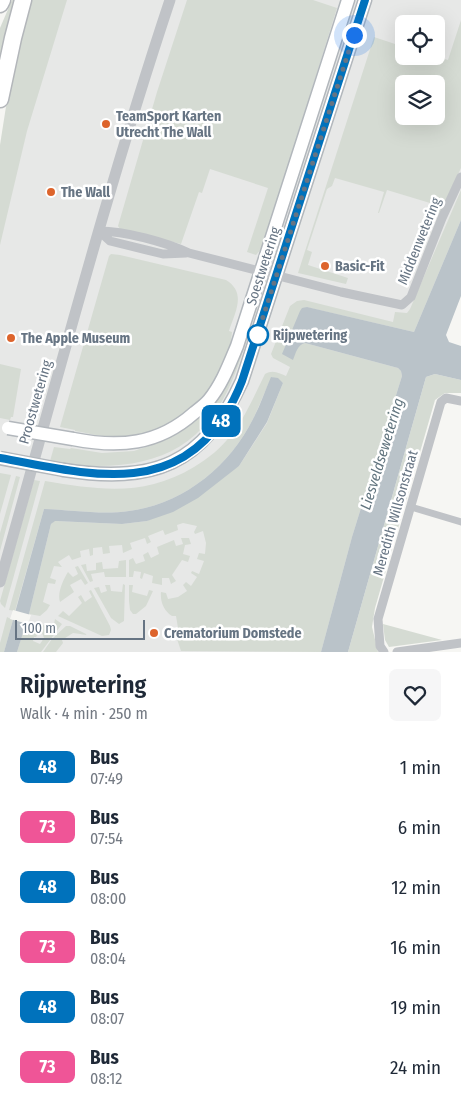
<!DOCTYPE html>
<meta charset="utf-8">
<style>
:root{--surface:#fff;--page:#f6f6f7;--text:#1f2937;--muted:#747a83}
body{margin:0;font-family:"Fira Sans Condensed",sans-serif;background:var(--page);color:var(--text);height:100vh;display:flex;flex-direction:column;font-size:19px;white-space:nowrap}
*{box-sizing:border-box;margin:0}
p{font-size:16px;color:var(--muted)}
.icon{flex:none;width:28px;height:28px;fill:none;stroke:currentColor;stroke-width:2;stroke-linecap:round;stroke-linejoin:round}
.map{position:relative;height:652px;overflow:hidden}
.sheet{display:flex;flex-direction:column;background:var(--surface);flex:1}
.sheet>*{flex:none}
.badge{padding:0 10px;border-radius:8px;font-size:18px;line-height:32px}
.controls{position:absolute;left:395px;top:15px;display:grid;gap:10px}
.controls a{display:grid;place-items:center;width:50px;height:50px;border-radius:8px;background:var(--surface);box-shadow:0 5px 20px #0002;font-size:25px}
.scale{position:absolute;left:15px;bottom:12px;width:130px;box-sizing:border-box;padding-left:5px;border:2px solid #667483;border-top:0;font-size:14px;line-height:18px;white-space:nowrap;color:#667483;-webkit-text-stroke:4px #fff;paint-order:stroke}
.you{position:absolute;width:25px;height:25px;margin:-12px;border:4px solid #fff;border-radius:50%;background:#1a73e8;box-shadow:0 0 0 8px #1a73e833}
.map>.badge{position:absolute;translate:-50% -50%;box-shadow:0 0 0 2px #fff}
.round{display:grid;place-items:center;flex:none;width:52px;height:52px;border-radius:8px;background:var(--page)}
.headline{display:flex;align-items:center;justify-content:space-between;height:85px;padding:0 20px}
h1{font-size:24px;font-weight:600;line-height:38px}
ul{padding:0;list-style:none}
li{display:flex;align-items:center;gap:15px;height:60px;padding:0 20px}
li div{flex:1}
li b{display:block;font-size:19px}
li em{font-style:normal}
li .badge{min-width:55px;font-weight:700;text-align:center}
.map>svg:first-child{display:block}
.built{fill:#e7e8e7;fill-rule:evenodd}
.green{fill:#d5dbd3;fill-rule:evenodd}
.water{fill:#bac3c9}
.pier{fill:#f6f6f3}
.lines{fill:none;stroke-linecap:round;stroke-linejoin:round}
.secondary-casing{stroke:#b2b7bc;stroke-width:15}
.motorway-casing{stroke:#b3b6ba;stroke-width:19}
.pedestrian{stroke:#c0c3c7;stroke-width:7}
.minor{stroke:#c0c3c7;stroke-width:9}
.tertiary{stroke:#c0c3c7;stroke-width:11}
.secondary{stroke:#fff;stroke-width:12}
.motorway{stroke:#fff;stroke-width:16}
.secondary-bridge-casing{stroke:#b2b7bc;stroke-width:15;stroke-linecap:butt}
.secondary-bridge{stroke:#fff;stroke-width:12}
.line-casing{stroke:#fff;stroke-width:11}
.line{stroke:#0072bc;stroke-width:8}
.walk{stroke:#667483;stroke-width:5;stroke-dasharray:0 9}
.poi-dot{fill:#dd642c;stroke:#fff;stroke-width:2}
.stop-dot{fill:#fff;stroke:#0072bc;stroke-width:2.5}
.labels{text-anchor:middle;stroke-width:5;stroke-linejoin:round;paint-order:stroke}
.poi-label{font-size:14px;font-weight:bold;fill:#667483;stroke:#fff;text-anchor:start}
.street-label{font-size:14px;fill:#667483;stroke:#fff}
.stop-label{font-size:14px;font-weight:bold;fill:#667483;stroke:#fff;text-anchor:start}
.water-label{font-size:15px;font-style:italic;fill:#62757f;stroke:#fff}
</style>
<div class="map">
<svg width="461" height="652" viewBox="0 0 461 652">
<rect width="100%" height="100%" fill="#f6f6f3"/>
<path class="built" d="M 52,0 L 461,0 L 461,244 L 336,652 L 0,652 L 0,191 ZM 404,24 L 436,24 L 436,56 L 404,56 ZM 404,84 L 436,84 L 436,116 L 404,116 Z"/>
<path class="green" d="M 12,0 L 17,0 L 0,63 L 0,28 Z
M 31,0 L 67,0 L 27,131 L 0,245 L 0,145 L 10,81 Z
M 187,0 L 313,0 L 337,8 L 263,247 L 256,255 L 247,252 L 268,188 L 210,169 L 202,193 L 199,192 L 181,244 L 120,229 L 118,226 L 157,92 Z
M 461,20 L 461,168 L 440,213 L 428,209 L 430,203 L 387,190 L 379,213 L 378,213 L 384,192 L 335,178 L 332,186 L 327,189 L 307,250 L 312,252 L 308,265 L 348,278 L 346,284 L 298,273 L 374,37 L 404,47 L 404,56 L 435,56 L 448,60 ZM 404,84 L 436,84 L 436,116 L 404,116 Z
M 461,190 L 461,220 L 414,332 L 306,307 L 297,348 L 301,344 L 305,343 L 398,368 L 401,371 L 402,376 L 352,537 L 321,652 L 181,651 L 176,636 L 178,628 L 176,616 L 172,616 C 164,611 160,602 161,592 L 166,593 L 168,599 L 178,597 L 187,591 L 183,585 L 186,582 L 191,586 L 197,577 L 191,573 L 192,571 L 199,574 L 204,561 L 197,559 L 199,553 L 205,554 L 206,543 L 203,531 L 195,534 L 194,532 L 197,526 L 183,523 L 177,525 L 178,530 L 165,535 L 163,530 L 148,536 L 151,542 L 147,544 L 145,538 L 130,543 L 132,549 L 123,553 L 122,545 L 109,546 L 110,553 L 103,554 L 102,547 L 93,548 L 93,555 L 90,556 L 89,549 L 80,551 L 81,557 L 72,560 L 69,555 L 58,562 L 62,567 L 54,566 L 50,578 L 56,580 L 55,584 L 48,583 L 43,602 L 50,605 L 47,610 L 40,616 L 29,614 L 51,524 L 54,521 L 122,524 L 147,521 L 239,466 L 267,423 L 283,383 L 272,377 C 265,390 260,405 253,419 C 229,467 183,504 129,511 C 103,515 71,510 44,509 L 15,611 L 9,610 L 45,481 C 100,490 144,497 194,467 C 209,458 221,448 232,434 C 246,416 255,394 265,374 C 273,369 279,373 286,376 L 290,367 L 273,358 L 271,354 L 290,306 L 297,301 L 304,300 L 393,322 L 395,312 L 407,313 L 410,309 Z
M 111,254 L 120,255 L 226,280 C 247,293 235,312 229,331 L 232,332 C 231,339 231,348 229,355 C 215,395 172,435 128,438 C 111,439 92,434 75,431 L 75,430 L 60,427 L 109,256 Z
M 254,304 L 258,305 C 249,330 243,356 232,381 C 206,442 163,466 98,466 C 91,466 85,467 79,467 C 68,466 61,463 50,461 L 54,447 L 70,449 L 71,448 L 102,453 L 134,451 L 160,442 L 185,427 L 200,416 L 217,398 Z
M 0,364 L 21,369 L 13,417 L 11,417 L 10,420 L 0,418 Z
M 435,374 L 461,380 L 461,393 L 445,393 L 435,400 L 375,608 L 372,627 L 378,652 L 348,652 L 426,377 Z
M 0,473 L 11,475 L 0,514 Z
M 16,476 L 20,477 L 0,551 L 0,533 Z
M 34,480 L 40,481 L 5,608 L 1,604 L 0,601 Z
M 181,538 L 189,538 L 191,544 L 185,545 L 183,554 L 190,556 L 188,562 L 182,560 L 172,575 L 176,581 L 171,584 L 169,578 L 162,578 L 162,585 L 152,583 L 153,576 L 144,573 L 142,579 L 140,578 L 141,572 L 134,571 L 133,577 L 129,577 L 129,560 L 133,558 L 136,564 L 145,561 L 143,555 L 148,552 L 151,558 L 159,554 L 157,547 L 174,540 L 176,546 L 183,544 Z
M 126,560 L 126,577 L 105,577 L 104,572 L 91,574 L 93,581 L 90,582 L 81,565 L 86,564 L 87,571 L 96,570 L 96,563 L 102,562 L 103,569 L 118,568 L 119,561 Z
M 78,566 L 88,583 L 85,585 L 81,579 L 70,585 L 74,592 L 60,602 C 57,593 63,580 68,572 L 73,577 L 78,574 L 75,567 Z
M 123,584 L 125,585 L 124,621 L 119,624 L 111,618 L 94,588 L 99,587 L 101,593 L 107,591 L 105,585 L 110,585 L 111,591 L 122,592 Z
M 129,585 L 133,585 L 132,592 L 147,596 L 149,590 L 153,591 L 146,606 L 136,614 L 133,614 L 130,610 L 129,601 Z
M 91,590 L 110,626 L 111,630 L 109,635 L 102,636 L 58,616 L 63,611 L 69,616 L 82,603 L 78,597 L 81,595 L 85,602 L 92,597 L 89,591 Z
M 7,617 L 13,620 L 4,652 L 0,652 L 0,643 Z
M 55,619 L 62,624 L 41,652 L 17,652 L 26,623 L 34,625 L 38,634 L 36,637 L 34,637 L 33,641 L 40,644 L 44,638 L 40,627 L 44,625 L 46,628 L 54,624 Z
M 383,624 L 442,640 L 389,647 L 385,640 Z
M 66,626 L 70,626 L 88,635 L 73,633 L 62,640 L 63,643 L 56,652 L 43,652 L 52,639 Z"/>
<path class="water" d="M 461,220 L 461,296 L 446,335 L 449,342 L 461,346 L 461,380 L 435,374 L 426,377 L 348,652 L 321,652 L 352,537 L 402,376 L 401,371 L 398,368 L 305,343 C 297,345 296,353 293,360 L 282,354 L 300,311 L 302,308 L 307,307 L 414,332 Z
M 271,377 L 278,378 L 283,383 L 267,422 L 239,466 L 198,498 L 173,512 L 147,521 L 122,524 L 55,521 L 51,524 L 29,614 L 17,652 L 4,652 L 44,509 C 71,510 103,515 129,511 C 183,504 229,467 253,419 C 260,406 265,391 271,377 Z"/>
<path class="pier" d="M 13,610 L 31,615 L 28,624 L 10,619 Z"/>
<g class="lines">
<defs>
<path id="secondary" d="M 73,439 C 119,448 158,445 194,413 C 199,409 205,405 209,400 C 222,384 229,365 237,346 L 348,0
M 64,470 C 153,484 204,465 242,381 L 365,0"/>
<path id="motorway" d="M 0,4 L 2,0
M 0,99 L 13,38 L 23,0"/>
</defs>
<use href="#secondary" class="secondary-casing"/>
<use href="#motorway" class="motorway-casing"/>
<path class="pedestrian" d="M 411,507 L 461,522"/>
<path class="minor" d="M 99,231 C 125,231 165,242 189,253 L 341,292 L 402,305 L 411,297 L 442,218 L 461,177
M 99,231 L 110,241 L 163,254 L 186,253
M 384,652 L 380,646 L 378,619 L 441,402 L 446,398 L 461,401
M 397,652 L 461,643"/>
<path class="tertiary" d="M 0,582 C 55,388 106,192 170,0"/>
<use href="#secondary" class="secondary"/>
<use href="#motorway" class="motorway"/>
<defs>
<path id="secondary-bridge" d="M 8,428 L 73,439
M 0,458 L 64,470"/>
</defs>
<use href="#secondary-bridge" class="secondary-bridge-casing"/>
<use href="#secondary-bridge" class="secondary-bridge"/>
</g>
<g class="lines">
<defs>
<path id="line" d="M 0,458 C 80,472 169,500 223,418 C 231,406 237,394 242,381 L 365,0"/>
</defs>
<use href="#line" class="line-casing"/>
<use href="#line" class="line"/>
<path class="walk" d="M 258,335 L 256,339 L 354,35"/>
</g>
<g class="poi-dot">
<circle cx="106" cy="124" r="5"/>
<circle cx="51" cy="192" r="5"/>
<circle cx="325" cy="266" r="5"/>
<circle cx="11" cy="338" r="5"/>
<circle cx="154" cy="633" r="5"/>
</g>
<circle class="stop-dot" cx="258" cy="335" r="10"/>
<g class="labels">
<g class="poi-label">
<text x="116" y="121">TeamSport Karten<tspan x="116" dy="16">Utrecht The Wall</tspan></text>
<text x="61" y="197">The Wall</text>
<text x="335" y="271">Basic-Fit</text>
<text x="21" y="343">The Apple Museum</text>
<text x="164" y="638">Crematorium Domstede</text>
</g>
<g class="street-label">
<text transform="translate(419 241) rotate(-68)" y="5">Middenwetering</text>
<text transform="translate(263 266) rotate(-72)" y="5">Soestwetering</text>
<text transform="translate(35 402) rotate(-74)" y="5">Proostwetering</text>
<text transform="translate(395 513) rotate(-74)" y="5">Meredith Willsonstraat</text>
</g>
<g class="stop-label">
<text x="273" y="340">Rijpwetering</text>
</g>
<g class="water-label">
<text transform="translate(382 454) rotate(-73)" y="5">Liesveldsewetering</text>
</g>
</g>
</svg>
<div class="controls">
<a><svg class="icon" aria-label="locate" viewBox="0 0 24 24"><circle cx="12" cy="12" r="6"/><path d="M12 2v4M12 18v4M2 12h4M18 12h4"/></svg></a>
<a><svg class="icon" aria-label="layers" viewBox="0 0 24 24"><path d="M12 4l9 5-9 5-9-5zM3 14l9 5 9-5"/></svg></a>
</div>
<div class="scale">100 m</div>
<div class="you" style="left:354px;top:35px"></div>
<b class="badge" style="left:221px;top:421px;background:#0072bc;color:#fff">48</b>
</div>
<section class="sheet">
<div class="headline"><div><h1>Rijpwetering</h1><p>Walk · 4 min · 250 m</p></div><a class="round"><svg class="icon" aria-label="heart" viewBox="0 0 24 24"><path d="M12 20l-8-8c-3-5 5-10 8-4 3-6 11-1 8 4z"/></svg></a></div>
<ul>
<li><span class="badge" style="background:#0072bc;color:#fff">48</span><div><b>Bus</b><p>07:49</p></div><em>1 min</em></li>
<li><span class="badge" style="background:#ef5597;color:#fff">73</span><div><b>Bus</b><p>07:54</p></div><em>6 min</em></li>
<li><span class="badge" style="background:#0072bc;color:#fff">48</span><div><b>Bus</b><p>08:00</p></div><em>12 min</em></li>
<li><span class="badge" style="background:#ef5597;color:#fff">73</span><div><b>Bus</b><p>08:04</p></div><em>16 min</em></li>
<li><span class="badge" style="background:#0072bc;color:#fff">48</span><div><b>Bus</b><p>08:07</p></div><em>19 min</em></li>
<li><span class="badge" style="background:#ef5597;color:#fff">73</span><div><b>Bus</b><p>08:12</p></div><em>24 min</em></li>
</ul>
</section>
